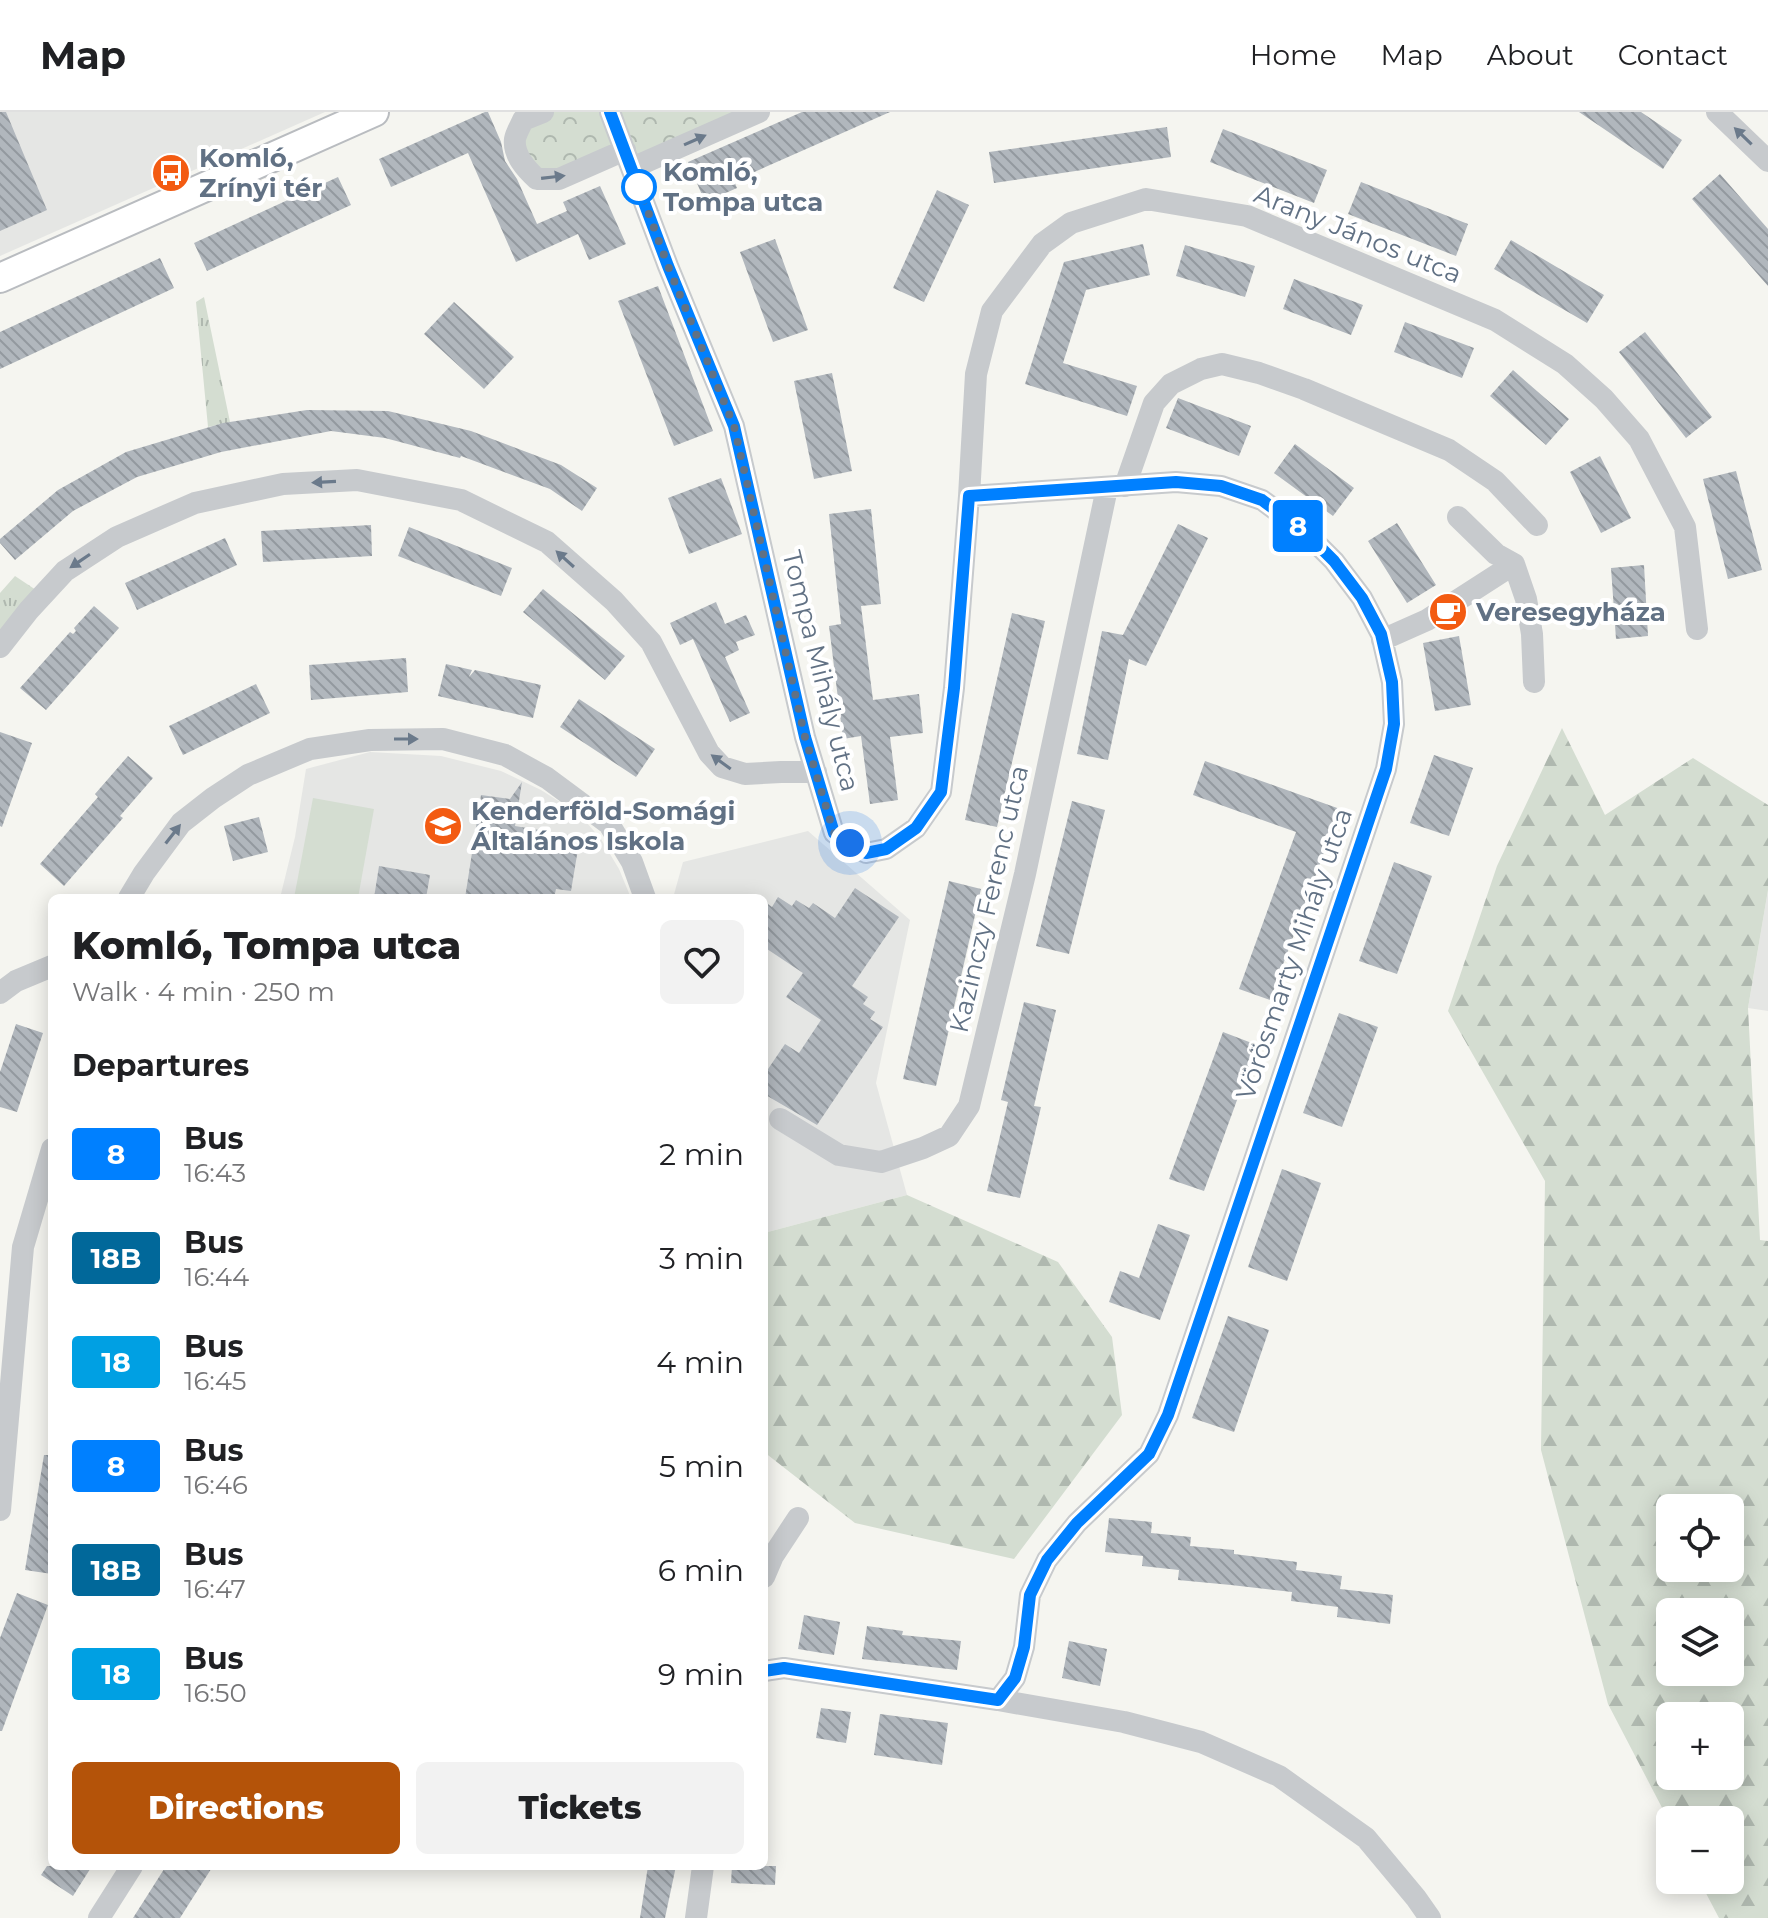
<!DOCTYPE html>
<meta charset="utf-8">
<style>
:root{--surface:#fff;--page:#f2f2f2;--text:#202124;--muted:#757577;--line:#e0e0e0;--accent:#b45309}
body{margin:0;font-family:Montserrat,sans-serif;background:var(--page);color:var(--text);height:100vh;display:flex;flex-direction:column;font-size:30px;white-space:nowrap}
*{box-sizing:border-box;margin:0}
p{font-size:26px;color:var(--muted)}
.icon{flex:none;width:44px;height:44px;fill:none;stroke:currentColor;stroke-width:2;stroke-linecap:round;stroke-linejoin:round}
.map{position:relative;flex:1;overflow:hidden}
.side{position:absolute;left:48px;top:782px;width:720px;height:976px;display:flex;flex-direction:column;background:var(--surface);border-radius:12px;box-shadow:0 4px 20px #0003}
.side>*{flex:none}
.badge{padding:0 16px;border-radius:6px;font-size:28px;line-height:52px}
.buttons{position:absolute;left:1656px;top:1382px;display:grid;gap:16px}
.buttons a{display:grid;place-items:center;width:88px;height:88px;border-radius:12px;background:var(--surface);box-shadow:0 4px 20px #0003;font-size:40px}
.you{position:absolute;width:40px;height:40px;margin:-20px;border:6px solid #fff;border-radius:50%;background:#1a73e8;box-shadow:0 0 0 12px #1a73e833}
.map>.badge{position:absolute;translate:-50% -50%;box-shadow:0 0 0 4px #fff}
h2{padding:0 24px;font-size:30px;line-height:72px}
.round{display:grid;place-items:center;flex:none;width:84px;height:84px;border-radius:12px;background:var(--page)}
.headline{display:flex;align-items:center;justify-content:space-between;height:136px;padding:0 24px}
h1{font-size:38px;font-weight:800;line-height:60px}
.button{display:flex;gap:16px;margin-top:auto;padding:16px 24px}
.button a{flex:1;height:92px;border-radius:12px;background:var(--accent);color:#fff;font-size:32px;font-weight:800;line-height:92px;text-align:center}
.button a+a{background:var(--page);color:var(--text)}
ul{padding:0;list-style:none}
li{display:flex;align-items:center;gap:24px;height:104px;padding:0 24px}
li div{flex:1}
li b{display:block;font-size:30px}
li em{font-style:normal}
li .badge{min-width:88px;font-weight:700;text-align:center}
header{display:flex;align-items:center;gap:48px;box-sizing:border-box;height:112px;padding:0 40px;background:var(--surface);border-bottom:2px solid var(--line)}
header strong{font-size:38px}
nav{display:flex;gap:44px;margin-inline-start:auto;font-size:28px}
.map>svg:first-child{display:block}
.built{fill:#e5e6e4}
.grass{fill:url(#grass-tufts)}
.forest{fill:url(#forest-firs);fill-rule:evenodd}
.park{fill:url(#park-crowns)}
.pitch{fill:#d4ddd1}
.building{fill:url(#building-back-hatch)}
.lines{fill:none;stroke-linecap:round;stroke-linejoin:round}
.major-casing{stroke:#b9bcc0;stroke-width:32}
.minor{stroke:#c7cacd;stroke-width:22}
.major{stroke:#fff;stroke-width:28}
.oneway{fill:#6b7a8b}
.line-casing{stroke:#fff;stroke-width:18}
.line{stroke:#0080ff;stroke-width:12}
.walk{stroke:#617184;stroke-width:8;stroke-dasharray:0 14.4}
.stop-dot{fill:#fff;stroke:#0080ff;stroke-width:4}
.labels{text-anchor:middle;stroke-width:8;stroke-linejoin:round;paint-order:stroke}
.poi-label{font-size:26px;font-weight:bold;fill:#617184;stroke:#fff;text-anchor:start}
.stop-label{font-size:26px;font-weight:bold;fill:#617184;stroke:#fff;text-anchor:start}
.street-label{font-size:26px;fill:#617184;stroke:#fff}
</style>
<header>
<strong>Map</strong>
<nav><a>Home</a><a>Map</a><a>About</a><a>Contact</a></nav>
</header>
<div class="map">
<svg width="1768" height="1806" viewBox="0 0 1768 1806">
<defs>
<pattern id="grass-tufts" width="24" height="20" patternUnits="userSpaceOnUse" patternTransform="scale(2)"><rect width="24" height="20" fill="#d4ddd1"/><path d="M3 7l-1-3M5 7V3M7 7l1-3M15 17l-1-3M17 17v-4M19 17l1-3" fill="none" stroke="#afb8af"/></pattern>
<pattern id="forest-firs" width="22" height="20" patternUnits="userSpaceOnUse" patternTransform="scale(2)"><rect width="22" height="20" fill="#d4ddd1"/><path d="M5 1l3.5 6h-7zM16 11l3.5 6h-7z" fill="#afb8af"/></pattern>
<pattern id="park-crowns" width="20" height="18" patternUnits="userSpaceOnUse" patternTransform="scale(2)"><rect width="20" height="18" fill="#d4ddd1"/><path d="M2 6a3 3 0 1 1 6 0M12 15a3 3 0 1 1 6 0" fill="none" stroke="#afb8af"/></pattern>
<pattern id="building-back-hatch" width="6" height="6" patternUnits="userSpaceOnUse" patternTransform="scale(2)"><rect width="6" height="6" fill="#b1b7bd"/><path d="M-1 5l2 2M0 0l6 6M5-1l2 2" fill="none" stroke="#93999f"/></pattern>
</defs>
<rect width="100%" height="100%" fill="#f5f5f0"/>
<path class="built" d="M 0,0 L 325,0 L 0,144 Z
M 370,640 L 441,644 L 501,659 L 541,678 L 579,702 L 601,727 L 619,757 L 631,786 L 280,786 L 295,725 L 306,657 Z
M 808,719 L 910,808 L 876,971 L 907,1083 L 764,1121 L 764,786 L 673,786 L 683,750 Z
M 1768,778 L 1768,899 L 1748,896 Z"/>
<path class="grass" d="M 204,185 L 230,310 L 208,315 L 196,190 Z
M 15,464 L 42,482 L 0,535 L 0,481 Z"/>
<path class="forest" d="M 1562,616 L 1605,703 L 1693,646 L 1768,693 L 1768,778 L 1748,896 L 1760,1128 L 1768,1129 L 1768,1806 L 1719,1806 L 1699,1768 L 1730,1768 L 1730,1708 L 1670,1708 L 1670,1711 L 1608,1592 L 1541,1338 L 1545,1069 L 1448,899 L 1497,754 ZM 1670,1396 L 1730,1396 L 1730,1456 L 1670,1456 ZM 1670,1500 L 1730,1500 L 1730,1560 L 1670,1560 ZM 1670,1604 L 1730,1604 L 1730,1664 L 1670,1664 Z
M 907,1083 L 1058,1150 L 1112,1225 L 1122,1303 L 1014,1447 L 855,1411 L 764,1340 L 764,1121 Z"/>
<path class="park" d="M 543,0 L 759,0 L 632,56 L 625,39 L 559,67 L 524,55 L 523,8 Z"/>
<path class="pitch" d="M 313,686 L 374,697 L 358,786 L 294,786 Z"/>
<path class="building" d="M 0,0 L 6,0 L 47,98 L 0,119 Z
M 485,0 L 488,0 L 501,30 L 505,49 L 517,67 L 537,112 L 567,99 L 563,90 L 600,74 L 626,132 L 589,148 L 578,122 L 516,150 L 468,41 L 391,75 L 379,47 Z
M 802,0 L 890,0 L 734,69 L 737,76 L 705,90 L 688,50 Z
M 1579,0 L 1641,0 L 1682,28 L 1663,57 Z
M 1167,15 L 1171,45 L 994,71 L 989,40 Z
M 1223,17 L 1327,58 L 1314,91 L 1210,50 Z
M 1720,62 L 1768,117 L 1768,174 L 1692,87 Z
M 338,65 L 351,93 L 207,159 L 194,131 Z
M 1361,70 L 1468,112 L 1456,144 L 1348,102 Z
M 937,78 L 969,93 L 924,190 L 893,176 Z
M 775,127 L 808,218 L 773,230 L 740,140 Z
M 1511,128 L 1604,183 L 1587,211 L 1494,157 Z
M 1143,132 L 1150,163 L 1086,178 L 1063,251 L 1137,274 L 1127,304 L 1025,272 L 1064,150 Z
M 1185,133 L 1255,154 L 1245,185 L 1176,164 Z
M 160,146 L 174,176 L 0,257 L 0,220 Z
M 1294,167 L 1363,193 L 1351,223 L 1283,197 Z
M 658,174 L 713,319 L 674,334 L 618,189 Z
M 454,190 L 514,245 L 484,277 L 424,222 Z
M 1405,210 L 1474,236 L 1462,266 L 1394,240 Z
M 1645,220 L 1712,305 L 1686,326 L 1619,240 Z
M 1513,258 L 1569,307 L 1546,333 L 1490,284 Z
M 832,261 L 852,359 L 814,367 L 794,269 Z
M 1178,286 L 1251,314 L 1239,344 L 1166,316 Z
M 307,298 L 388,299 L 471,319 L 561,353 L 597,376 L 582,399 L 550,377 L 461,344 L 460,346 L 385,326 L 331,319 L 221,340 L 137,365 L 73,399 L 15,448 L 0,431 L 0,427 L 58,378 L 126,340 L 223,311 Z
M 1295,332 L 1354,376 L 1333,404 L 1274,361 Z
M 1600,344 L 1631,406 L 1601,421 L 1570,360 Z
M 1736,359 L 1762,458 L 1728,467 L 1703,367 Z
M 721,366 L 742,422 L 689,442 L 668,386 Z
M 871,397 L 881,492 L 861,494 L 873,588 L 919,582 L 923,621 L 890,625 L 898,688 L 870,692 L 861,624 L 843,627 L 829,514 L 841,512 L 829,402 Z
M 1397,411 L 1436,473 L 1407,491 L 1368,429 Z
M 1178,412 L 1208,426 L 1146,554 L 1129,547 L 1108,648 L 1077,642 L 1102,519 L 1123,523 Z
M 371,413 L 372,444 L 263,450 L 261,419 Z
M 409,415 L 512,456 L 501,484 L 398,444 Z
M 225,426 L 237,453 L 137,498 L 125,471 Z
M 1644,453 L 1648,524 L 1616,527 L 1611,456 Z
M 543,477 L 625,544 L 605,568 L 523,500 Z
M 716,490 L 725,512 L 746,503 L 755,523 L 736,530 L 739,538 L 725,545 L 750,601 L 730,610 L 693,527 L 680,533 L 670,511 Z
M 94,494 L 119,516 L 46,598 L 20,576 L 70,520 L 73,522 L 76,519 L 74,516 Z
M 1012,501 L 1045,509 L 997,715 L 965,708 Z
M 1459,524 L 1471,593 L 1435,599 L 1423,531 Z
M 406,546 L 408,580 L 311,588 L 309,553 Z
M 446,552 L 472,558 L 469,565 L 475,558 L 541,573 L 533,606 L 438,584 Z
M 256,572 L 270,601 L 183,643 L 169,614 Z
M 579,587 L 655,637 L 636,665 L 560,615 Z
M 0,620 L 32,631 L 2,715 L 0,714 Z
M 1434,643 L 1473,656 L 1449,724 L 1410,711 Z
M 128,644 L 153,666 L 120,704 L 123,706 L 64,774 L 40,752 L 98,685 L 95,682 Z
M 1205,649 L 1340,697 L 1270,888 L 1239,877 L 1296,720 L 1193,683 Z
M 522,670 L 515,714 L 580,725 L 571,779 L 556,777 L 554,786 L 465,786 L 481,683 L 510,687 Z
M 1072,689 L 1105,698 L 1069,842 L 1036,834 Z
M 259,705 L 268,740 L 233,749 L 224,714 Z
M 1394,750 L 1432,764 L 1397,862 L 1359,849 Z
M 379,754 L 430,763 L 426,786 L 374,786 Z
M 949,769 L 981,777 L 936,974 L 903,967 Z
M 855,776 L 899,805 L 852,874 L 868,885 L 863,892 L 875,900 L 870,907 L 883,915 L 817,1013 L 764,982 L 764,963 L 785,932 L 799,941 L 821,908 L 786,885 L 803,861 L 764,835 L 764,789 L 772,795 L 778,785 L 792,794 L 796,788 L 809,796 L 813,791 L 835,806 Z
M 1024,890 L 1056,898 L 1034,994 L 1041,995 L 1020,1086 L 987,1079 L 1008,990 L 1001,988 Z
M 1339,901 L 1378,915 L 1342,1015 L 1303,1001 Z
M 16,912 L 43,921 L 17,1000 L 0,995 L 0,960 Z
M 1223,920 L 1257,933 L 1204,1079 L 1169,1067 Z
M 1282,1057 L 1321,1071 L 1287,1169 L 1248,1155 Z
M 1158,1112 L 1190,1123 L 1160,1208 L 1109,1190 L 1120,1159 L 1139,1166 Z
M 1228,1204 L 1269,1218 L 1234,1320 L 1192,1306 Z
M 44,1343 L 52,1343 L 52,1462 L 25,1458 Z
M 1109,1406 L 1152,1410 L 1151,1421 L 1191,1425 L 1190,1434 L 1234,1438 L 1234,1442 L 1297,1450 L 1296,1458 L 1342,1464 L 1340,1477 L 1393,1483 L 1390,1512 L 1337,1505 L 1338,1495 L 1291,1489 L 1292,1480 L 1231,1473 L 1178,1468 L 1179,1458 L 1142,1454 L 1143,1444 L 1105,1440 Z
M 17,1481 L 48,1493 L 2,1619 L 0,1619 L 0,1526 Z
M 804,1503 L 840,1510 L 834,1543 L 798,1537 Z
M 867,1514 L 903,1519 L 902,1523 L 961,1529 L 957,1558 L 862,1547 Z
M 1069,1529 L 1107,1537 L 1100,1574 L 1062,1566 Z
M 821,1596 L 851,1600 L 846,1631 L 816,1626 Z
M 880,1602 L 948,1611 L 942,1653 L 874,1643 Z
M 47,1754 L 92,1754 L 73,1784 L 41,1763 Z
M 166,1754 L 213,1754 L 180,1806 L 133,1806 Z
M 648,1754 L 676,1754 L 665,1806 L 640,1806 Z
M 732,1754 L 776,1754 L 775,1773 L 731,1771 Z"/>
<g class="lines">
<defs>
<path id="major" d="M 0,166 L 374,0"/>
</defs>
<use href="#major" class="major-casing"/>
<path class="minor" d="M 543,0 L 523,8 C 521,13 516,21 515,27 C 513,43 526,57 537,67 L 559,67 L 625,38
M 610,0 L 668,154 L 734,314 L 805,625 L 834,721 L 866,741 L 886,737 L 916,716 L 941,680 L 954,576 L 969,384 L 976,262 L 992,199 L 1042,132 L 1071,111 L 1146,87 L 1247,104 L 1495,208 L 1565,252 L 1604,287 L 1639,327 L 1685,415 L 1697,517
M 1717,0 L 1768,49
M 632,56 L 759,0
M 1125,374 L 1154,291 L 1171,272 L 1201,257 L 1222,252 L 1259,261 L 1304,277 L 1449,338 L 1495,369 L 1537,413
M 969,384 L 1176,370 L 1221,374 L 1262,388 L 1304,419 L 1334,449 L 1362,486 L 1381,522 L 1392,570 L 1394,612 L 1386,657 L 1168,1303 L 1149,1342 L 1077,1411 L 1047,1448 L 1030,1483 L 1024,1535 L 1015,1566 L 998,1588
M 1458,405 L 1496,442 L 1514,452 L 1526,487 L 1532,522 L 1534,570
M 1382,528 L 1427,508 L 1514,452
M 0,535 L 29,498 L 65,459 L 117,425 L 195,391 L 283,372 L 357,368 L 461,388 L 547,430 L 614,489 L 651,530 L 709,641 L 722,655 L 745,662 L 781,660 L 816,660
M 129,786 L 144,761 L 181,711 L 213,686 L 248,663 L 310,637 L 370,628 L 443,627 L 505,643 L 547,666 L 609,712 L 632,750 L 645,786
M 0,881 L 16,869 L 52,854
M 780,1007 L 839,1043 L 881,1050 L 923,1036 L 949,1024 L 969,994 L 1025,762 L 1107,376
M 0,1398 L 23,1135 L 52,1037
M 764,1465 L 773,1444 L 798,1406
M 764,1559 L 784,1556 L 998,1588 L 1124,1610 L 1201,1630 L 1279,1664 L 1366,1726 L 1416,1786 L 1430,1806
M 99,1806 L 132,1754
M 696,1806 L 703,1754"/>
<use href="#major" class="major"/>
</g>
<defs><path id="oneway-solid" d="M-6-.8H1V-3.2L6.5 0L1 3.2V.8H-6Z" transform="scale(2)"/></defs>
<g class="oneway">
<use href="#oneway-solid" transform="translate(1743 24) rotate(-136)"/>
<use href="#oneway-solid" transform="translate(695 28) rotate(-24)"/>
<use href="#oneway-solid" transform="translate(553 65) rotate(-7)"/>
<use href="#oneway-solid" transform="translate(324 370) rotate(177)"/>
<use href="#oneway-solid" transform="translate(565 447) rotate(-138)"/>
<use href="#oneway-solid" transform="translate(80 449) rotate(146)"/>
<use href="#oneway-solid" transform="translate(406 627)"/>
<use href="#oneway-solid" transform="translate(721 650) rotate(-144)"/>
<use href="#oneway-solid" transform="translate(173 722) rotate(-52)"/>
</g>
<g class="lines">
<defs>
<path id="line" d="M 610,0 L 668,154 L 734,314 L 805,625 L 834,721 L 866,741 L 886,737 L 916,716 L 941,680 L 954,576 L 969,384 L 1176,370 L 1221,374 L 1262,388 L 1304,419 L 1334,449 L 1362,486 L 1381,522 L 1392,570 L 1394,612 L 1386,657 L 1168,1303 L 1149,1342 L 1077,1411 L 1047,1448 L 1030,1483 L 1024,1535 L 1015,1566 L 998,1588 L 784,1556 L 764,1559"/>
</defs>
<use href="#line" class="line-casing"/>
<use href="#line" class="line"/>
<path class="walk" d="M 639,75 L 668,154 L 734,314 L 805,625 L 834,721 L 850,731"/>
</g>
<defs>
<symbol id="bus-disc" viewBox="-11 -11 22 22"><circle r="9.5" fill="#f35b12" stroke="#fff"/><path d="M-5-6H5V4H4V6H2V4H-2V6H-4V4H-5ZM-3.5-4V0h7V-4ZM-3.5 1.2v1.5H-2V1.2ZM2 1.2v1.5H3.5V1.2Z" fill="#fff"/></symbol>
<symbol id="cafe-disc" viewBox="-11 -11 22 22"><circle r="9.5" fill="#f35b12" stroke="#fff"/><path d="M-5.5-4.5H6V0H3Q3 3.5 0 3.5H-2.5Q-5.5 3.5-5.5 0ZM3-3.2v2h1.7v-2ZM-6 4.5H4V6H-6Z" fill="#fff"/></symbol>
<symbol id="school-disc" viewBox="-11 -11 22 22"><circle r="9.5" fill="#f35b12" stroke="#fff"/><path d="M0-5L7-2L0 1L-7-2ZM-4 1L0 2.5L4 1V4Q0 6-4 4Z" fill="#fff"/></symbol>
</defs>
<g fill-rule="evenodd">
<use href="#bus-disc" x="149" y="39" width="44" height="44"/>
<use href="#cafe-disc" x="1426" y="478" width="44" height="44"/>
<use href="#school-disc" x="421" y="692" width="44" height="44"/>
</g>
<circle class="stop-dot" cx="639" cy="75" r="16"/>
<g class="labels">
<g class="poi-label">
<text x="199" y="55">Komló,<tspan x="199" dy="30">Zrínyi tér</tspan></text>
<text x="1476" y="509">Veresegyháza</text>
<text x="471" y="708">Kenderföld-Somági<tspan x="471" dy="30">Általános Iskola</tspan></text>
</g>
<g class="stop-label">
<text x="663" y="69">Komló,<tspan x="663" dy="30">Tompa utca</tspan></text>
</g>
<g class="street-label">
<text transform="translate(1358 122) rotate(22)" y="9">Arany János utca</text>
<text transform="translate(821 559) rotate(76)" y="9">Tompa Mihály utca</text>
<text transform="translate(989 787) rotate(-77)" y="9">Kazinczy Ferenc utca</text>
<text transform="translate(1294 842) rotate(-71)" y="9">Vörösmarty Mihály utca</text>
</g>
</g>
</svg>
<div class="buttons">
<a><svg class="icon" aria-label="locate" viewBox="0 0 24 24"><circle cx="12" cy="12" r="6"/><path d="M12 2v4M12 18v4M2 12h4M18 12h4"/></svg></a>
<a><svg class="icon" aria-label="layers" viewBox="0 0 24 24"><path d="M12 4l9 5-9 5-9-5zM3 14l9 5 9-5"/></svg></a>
<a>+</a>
<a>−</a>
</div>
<div class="you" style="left:850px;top:731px"></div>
<b class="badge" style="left:1298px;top:414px;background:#0080ff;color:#fff">8</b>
<section class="side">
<div class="headline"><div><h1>Komló, Tompa utca</h1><p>Walk · 4 min · 250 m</p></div><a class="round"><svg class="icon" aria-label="heart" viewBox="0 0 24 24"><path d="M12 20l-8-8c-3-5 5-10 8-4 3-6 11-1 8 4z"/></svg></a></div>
<h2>Departures</h2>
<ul>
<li><span class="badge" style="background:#0080ff;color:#fff">8</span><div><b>Bus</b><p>16:43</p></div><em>2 min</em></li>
<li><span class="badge" style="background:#01689a;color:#fff">18B</span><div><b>Bus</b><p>16:44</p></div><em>3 min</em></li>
<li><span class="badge" style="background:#00a0e3;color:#fff">18</span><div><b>Bus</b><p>16:45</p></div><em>4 min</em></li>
<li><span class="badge" style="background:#0080ff;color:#fff">8</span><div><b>Bus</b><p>16:46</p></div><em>5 min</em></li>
<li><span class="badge" style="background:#01689a;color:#fff">18B</span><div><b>Bus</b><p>16:47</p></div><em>6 min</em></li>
<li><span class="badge" style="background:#00a0e3;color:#fff">18</span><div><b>Bus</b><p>16:50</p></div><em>9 min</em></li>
</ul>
<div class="button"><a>Directions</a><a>Tickets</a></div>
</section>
</div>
